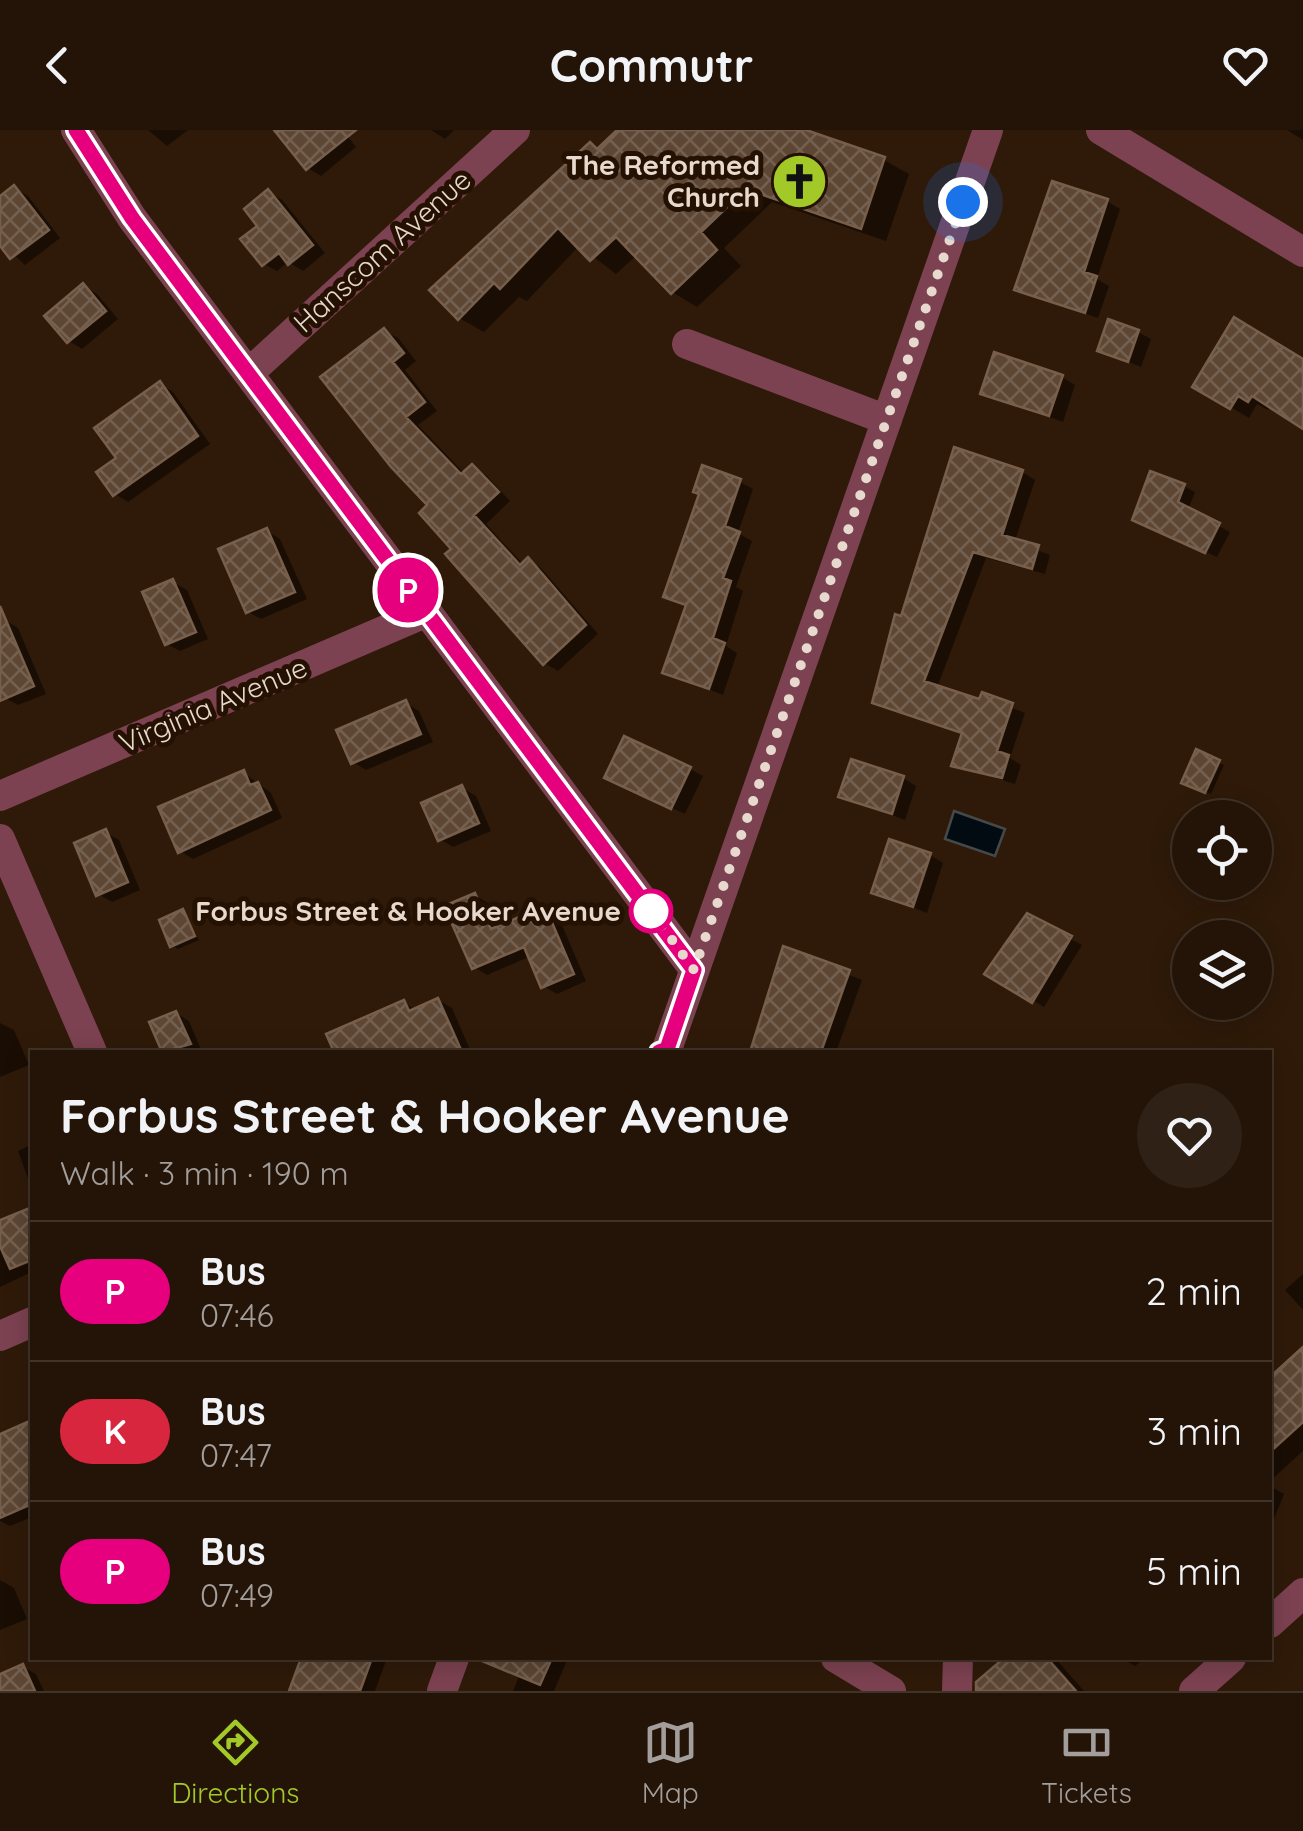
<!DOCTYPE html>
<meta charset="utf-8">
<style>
:root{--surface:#231407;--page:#2f2115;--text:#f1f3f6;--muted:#a39e9b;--line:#403328;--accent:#a2c928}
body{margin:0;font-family:Quicksand,sans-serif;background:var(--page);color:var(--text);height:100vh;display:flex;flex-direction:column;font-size:38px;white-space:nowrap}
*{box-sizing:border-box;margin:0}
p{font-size:32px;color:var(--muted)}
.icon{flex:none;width:55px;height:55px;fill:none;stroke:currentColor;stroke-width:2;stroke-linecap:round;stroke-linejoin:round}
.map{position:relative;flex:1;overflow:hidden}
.drawer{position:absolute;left:30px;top:920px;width:1242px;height:610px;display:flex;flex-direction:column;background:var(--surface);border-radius:0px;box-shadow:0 5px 25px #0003,0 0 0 2px var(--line)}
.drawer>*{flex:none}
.badge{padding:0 20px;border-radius:32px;font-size:35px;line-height:65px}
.controls{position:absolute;left:1172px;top:670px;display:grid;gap:20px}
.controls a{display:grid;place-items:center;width:100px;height:100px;border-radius:50%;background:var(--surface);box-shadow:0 5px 25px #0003,0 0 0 2px var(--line);font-size:50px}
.you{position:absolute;width:50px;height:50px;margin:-25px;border:8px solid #fff;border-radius:50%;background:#1a73e8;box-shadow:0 0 0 15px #1a73e833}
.map>.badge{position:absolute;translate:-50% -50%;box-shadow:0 0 0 5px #fff}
.round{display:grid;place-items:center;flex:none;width:105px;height:105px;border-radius:52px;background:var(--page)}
.headline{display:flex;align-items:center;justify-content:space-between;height:170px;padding:0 30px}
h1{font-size:48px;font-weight:700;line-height:75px}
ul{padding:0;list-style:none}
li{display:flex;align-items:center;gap:30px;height:140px;padding:0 30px;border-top:2px solid var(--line)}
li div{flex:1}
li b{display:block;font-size:38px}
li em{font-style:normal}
li .badge{min-width:110px;font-weight:700;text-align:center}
header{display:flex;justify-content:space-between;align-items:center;height:130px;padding:0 30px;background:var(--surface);font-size:45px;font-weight:700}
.dock{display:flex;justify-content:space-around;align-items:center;height:140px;border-top:2px solid var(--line);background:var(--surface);font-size:28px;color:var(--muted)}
.dock a{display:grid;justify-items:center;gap:5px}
.dock .on{color:var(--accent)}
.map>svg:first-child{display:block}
.water{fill:#010b11;stroke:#46494a;stroke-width:2.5}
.shadow{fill:#0007}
.building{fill:url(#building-cross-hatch);stroke:#775f4c;stroke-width:2.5}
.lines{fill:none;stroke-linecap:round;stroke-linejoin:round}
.minor{stroke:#7d4252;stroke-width:30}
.line-casing{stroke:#fff;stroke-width:22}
.line{stroke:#e6007e;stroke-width:15}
.walk{stroke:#e7d9ce;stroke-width:10;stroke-dasharray:0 18}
.stop-dot{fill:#fff;stroke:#e6007e;stroke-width:5}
.labels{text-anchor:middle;stroke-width:10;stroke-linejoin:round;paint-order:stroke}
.poi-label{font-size:28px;font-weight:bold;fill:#e7d9ce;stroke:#251102;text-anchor:end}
.street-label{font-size:28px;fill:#e7d9ce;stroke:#251102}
.stop-label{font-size:28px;font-weight:bold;fill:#e7d9ce;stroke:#251102;text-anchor:end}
</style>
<header><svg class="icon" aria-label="back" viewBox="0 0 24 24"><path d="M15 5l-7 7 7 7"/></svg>Commutr<svg class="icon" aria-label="heart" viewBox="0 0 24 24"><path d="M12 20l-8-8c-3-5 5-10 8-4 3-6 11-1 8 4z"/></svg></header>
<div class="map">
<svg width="1303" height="1561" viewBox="0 0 1303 1561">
<defs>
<pattern id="building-cross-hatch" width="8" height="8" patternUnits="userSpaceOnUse" patternTransform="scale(2.5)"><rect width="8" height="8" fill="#5d4634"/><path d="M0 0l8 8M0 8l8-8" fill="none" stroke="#746050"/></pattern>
</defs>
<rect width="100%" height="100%" fill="#2f1a09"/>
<path class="water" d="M 954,681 L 1005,699 L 995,726 L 945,709 Z"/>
<path class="shadow" d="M 148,0 L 188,0 L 167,16 Z
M 281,0 L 343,0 L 356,17 L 321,46 L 308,38 Z
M 431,0 L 454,0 L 445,9 Z
M 620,0 L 799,0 L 884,30 L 909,44 L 886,111 L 772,72 L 724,118 L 741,136 L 697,177 L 672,162 L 637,125 L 616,144 L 579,116 L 527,171 L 519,167 L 484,202 L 459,188 L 590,15 L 599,20 Z
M 1287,0 L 1303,0 L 1303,10 Z
M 15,58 L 28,66 L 60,108 L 25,135 L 0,112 L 0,69 Z
M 269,62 L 282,70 L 325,123 L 303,141 L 288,132 L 277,141 L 264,134 L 260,96 Z
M 1107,71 L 1120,79 L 1097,149 L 1109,156 L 1098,188 L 1017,159 Z
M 83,156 L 97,164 L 118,189 L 82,219 L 69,211 Z
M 384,201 L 398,208 L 416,231 L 405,240 L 437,281 L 418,295 L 465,344 L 472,337 L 486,345 L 510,371 L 486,394 L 524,435 L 528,430 L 541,438 L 598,504 L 558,541 L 544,533 L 454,419 L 431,375 L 392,335 Z
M 1138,202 L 1151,209 L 1141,237 L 1100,220 Z
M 1303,232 L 1303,294 L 1271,275 L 1268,280 L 1257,274 L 1249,288 L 1195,256 Z
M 1062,247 L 1075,255 L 1063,292 L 983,262 Z
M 160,254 L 173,262 L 210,314 L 128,372 L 115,364 L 119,328 Z
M 1022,342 L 1035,350 L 1015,411 L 1050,425 L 1045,444 L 986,428 L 937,558 L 981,572 L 983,566 L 1025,583 L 1010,628 L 1021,635 L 1015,654 L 954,635 L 964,605 L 874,572 L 903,490 Z
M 740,352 L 753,359 L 738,403 L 752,411 L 736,457 L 743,461 L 726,516 L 737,523 L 723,565 L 665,542 L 688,477 L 666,466 L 702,364 Z
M 1184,356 L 1195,362 L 1188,380 L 1230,402 L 1217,427 L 1146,395 Z
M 267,401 L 280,409 L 307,469 L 261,489 L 248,482 Z
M 173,452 L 187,460 L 208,509 L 180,521 L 167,514 Z
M 5,490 L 18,498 L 46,564 L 18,575 L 5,568 L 0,557 L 0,492 Z
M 406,573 L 419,581 L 433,612 L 366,640 L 353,632 Z
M 1198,623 L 1224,635 L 1211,664 L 1190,655 Z
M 690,639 L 703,646 L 685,684 L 621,655 Z
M 244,643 L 271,663 L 282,688 L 193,729 L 180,721 Z
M 903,648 L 916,656 L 905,690 L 841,666 Z
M 462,658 L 476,666 L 491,701 L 453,717 L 440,709 Z
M 105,702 L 119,710 L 140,760 L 112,772 L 98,764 Z
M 930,725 L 943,733 L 927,783 L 874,762 Z
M 475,765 L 488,773 L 499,798 L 545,778 L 558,786 L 586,851 L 557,864 L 543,856 L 531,826 L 487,845 L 474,837 Z
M 183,782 L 199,810 L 178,819 L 172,815 Z
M 1028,786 L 1082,815 L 1044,877 L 988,843 Z
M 785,820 L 862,850 L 836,922 L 750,922 Z
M 438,870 L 452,878 L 471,922 L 332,922 L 404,873 L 416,880 Z
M 176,883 L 189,891 L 202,922 L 165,922 L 153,894 Z
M 0,893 L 14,900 L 29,935 L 0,947 Z
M 32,1014 L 32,1060 L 18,1021 Z
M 32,1079 L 32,1142 L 0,1157 L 0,1093 Z
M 1303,1144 L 1303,1180 L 1285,1160 Z
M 1303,1221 L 1303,1321 L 1270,1351 L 1270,1251 Z
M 32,1292 L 32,1387 L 10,1396 L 0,1391 L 0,1305 Z
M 1270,1356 L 1284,1364 L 1270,1399 Z
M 0,1450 L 14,1458 L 27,1489 L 0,1500 Z
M 288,1528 L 387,1528 L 375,1561 L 291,1561 L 301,1535 Z
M 514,1528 L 568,1528 L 554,1561 L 513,1561 L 519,1546 L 509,1540 Z
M 1008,1528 L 1055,1528 L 1084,1561 L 978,1561 L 978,1553 Z
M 1120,1528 L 1145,1528 L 1135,1536 Z
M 23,1537 L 36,1544 L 44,1561 L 0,1561 L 0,1547 Z"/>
<path class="building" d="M 274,0 L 356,0 L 306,40 Z
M 617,0 L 806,0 L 885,27 L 861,99 L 746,59 L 701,102 L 717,120 L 671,164 L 616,107 L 590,131 L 558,98 L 500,159 L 494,153 L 458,190 L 429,160 L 590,12 L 597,19 Z
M 1052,51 L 1108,69 L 1084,142 L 1097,146 L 1085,183 L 1014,160 Z
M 14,55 L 49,100 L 10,129 L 0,116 L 0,66 Z
M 268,59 L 313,115 L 288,135 L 279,123 L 262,136 L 240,109 L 257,96 L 244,79 Z
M 83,153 L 106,181 L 67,213 L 44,186 Z
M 1234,187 L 1303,229 L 1303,299 L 1252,266 L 1248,272 L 1238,266 L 1230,279 L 1192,257 Z
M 1108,189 L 1139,200 L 1128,232 L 1097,221 Z
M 384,198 L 404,223 L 393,232 L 425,272 L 406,287 L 461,344 L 472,334 L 499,362 L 474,385 L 520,435 L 528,427 L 586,495 L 543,535 L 445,424 L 451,419 L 419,383 L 427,375 L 391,337 L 320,247 Z
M 994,222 L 1063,245 L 1049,286 L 980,264 Z
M 160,251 L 198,306 L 113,366 L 96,342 L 116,328 L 94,298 Z
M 954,317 L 1023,340 L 1002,405 L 1039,415 L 1032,439 L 973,422 L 924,551 L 979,569 L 982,562 L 1013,573 L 997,621 L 1009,625 L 1002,648 L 951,636 L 962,603 L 872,573 L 895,484 L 901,486 Z
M 702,335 L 741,349 L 725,396 L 740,402 L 723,448 L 731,451 L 713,508 L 725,513 L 709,559 L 662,543 L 686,475 L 663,467 L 699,364 L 693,362 Z
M 1150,341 L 1185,354 L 1178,372 L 1220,393 L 1205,423 L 1132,390 Z
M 267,398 L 295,462 L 246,483 L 218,419 Z
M 173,449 L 196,502 L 165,515 L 142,462 Z
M 0,476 L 34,556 L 0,571 Z
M 406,570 L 421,604 L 351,634 L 336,600 Z
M 624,606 L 691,637 L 671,679 L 604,648 Z
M 1196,619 L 1220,630 L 1205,663 L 1181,653 Z
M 851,629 L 904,646 L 892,684 L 838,667 Z
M 244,640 L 250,655 L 258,652 L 271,680 L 178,723 L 158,677 Z
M 462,655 L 479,693 L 438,711 L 421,673 Z
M 106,699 L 128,752 L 96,766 L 74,713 Z
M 889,709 L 931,723 L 913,777 L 871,763 Z
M 475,763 L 491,799 L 545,776 L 574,844 L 541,858 L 524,817 L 472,839 L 444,776 Z
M 183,779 L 195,806 L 170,817 L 159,790 Z
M 1027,783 L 1072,806 L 1032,873 L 984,844 Z
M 783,816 L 850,840 L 821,922 L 750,922 Z
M 438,868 L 462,922 L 334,922 L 326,904 L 404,870 L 409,881 Z
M 176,881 L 191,914 L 162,922 L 149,892 Z
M 32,1077 L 32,1130 L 10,1139 L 0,1116 L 0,1090 Z
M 1303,1217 L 1303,1292 L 1270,1322 L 1270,1247 Z
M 32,1290 L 32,1374 L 0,1388 L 0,1304 Z
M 301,1528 L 372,1528 L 360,1561 L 289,1561 Z
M 475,1528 L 552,1528 L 540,1555 Z
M 1004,1528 L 1047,1528 L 1076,1561 L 976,1561 L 976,1552 Z
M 23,1534 L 35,1561 L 0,1561 L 0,1544 Z"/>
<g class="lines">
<path class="minor" d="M 76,0 L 132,88 L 694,839
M 1101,0 L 1303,122
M 687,214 L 887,290
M 250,242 L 515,0
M 0,666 L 425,483
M 0,709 L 92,922
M 666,922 L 988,0
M 0,1206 L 32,1192
M 1270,1493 L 1303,1463
M 836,1528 L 891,1561
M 442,1561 L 454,1528
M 957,1561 L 958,1528
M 1194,1561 L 1231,1528"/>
</g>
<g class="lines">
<defs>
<path id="line" d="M 76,0 L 132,88 L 694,840 L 667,919 L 659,922"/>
</defs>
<use href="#line" class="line-casing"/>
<use href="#line" class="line"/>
<path class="walk" d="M 651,781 L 694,840 L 963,72"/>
</g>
<defs>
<symbol id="church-disc" viewBox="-11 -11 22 22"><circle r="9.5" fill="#a2c928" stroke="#251102"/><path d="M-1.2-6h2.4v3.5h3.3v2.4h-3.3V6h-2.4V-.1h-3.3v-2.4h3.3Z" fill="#111"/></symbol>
</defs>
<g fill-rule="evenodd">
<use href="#church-disc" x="768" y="20" width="63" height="63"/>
</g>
<circle class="stop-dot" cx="651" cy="781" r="20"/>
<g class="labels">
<g class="poi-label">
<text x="760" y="45">The Reformed<tspan x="760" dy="32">Church</tspan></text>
</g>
<g class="street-label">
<text transform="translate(382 121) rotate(-42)" y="10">Hanscom Avenue</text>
<text transform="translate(213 575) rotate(-23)" y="10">Virginia Avenue</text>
</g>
<g class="stop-label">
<text x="621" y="791">Forbus Street &amp; Hooker Avenue</text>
</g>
</g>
</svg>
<div class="controls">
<a><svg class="icon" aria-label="locate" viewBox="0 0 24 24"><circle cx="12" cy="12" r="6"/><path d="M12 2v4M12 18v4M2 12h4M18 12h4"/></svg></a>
<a><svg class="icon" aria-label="layers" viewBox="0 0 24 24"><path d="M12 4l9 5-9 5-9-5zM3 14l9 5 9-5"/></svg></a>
</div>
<div class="you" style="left:963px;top:72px"></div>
<b class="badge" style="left:408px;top:460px;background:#e6007e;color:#fff">P</b>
<section class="drawer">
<div class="headline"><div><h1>Forbus Street &amp; Hooker Avenue</h1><p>Walk · 3 min · 190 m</p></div><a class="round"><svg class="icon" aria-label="heart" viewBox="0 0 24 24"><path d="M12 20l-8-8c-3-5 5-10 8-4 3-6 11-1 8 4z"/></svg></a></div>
<ul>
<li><span class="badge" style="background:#e6007e;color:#fff">P</span><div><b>Bus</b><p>07:46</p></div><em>2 min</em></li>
<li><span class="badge" style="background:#d7263d;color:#fff">K</span><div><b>Bus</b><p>07:47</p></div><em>3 min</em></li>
<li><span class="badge" style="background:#e6007e;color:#fff">P</span><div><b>Bus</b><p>07:49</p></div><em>5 min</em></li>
</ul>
</section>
</div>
<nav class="dock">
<a class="on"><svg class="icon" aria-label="directions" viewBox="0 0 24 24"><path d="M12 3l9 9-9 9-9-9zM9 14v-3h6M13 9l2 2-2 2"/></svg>Directions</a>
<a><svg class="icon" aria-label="map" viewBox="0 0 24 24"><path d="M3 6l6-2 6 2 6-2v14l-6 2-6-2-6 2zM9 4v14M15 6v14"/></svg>Map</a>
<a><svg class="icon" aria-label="tickets" viewBox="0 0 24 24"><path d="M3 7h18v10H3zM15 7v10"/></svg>Tickets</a>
</nav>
